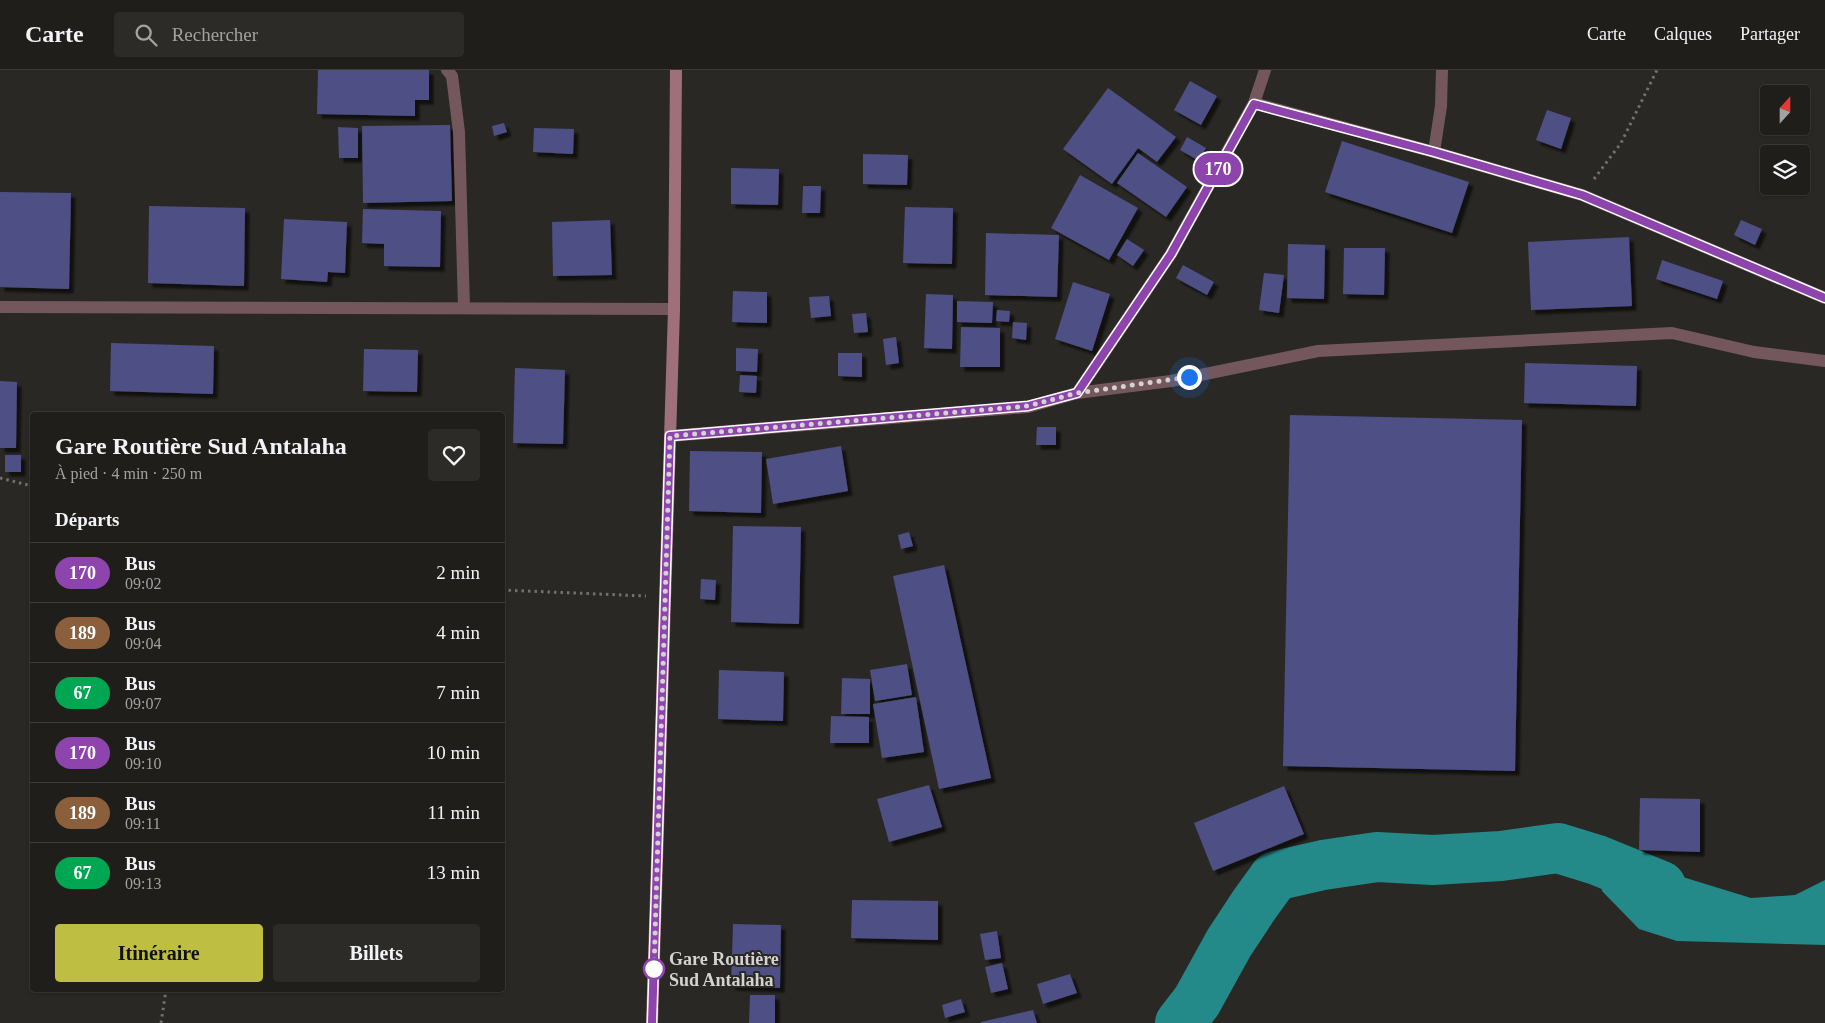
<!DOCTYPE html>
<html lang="fr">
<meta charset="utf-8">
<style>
:root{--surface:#1f1e1b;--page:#2c2b28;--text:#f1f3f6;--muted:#a1a2a3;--line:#3c3c3a;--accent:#bebf42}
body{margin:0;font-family:Georgia,serif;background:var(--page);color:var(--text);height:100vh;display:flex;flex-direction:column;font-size:19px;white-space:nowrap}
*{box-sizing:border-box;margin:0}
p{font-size:16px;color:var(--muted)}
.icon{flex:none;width:28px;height:28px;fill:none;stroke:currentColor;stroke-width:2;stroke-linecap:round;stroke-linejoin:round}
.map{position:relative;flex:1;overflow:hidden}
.details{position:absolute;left:30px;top:342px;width:475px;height:580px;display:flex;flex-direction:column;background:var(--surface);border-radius:5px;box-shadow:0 1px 4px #0004,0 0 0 1px var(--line)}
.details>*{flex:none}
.badge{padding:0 10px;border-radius:16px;font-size:18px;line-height:32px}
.needle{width:32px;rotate:21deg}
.buttons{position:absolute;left:1760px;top:15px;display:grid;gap:10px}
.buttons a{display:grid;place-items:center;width:50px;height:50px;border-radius:5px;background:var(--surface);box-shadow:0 1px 4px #0004,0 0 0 1px var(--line);font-size:25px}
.you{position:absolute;width:25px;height:25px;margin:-12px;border:4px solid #fff;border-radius:50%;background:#1a73e8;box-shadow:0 0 0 8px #1a73e833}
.map>.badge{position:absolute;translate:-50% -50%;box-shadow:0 0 0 2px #fff}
h2{padding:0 25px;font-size:19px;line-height:45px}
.round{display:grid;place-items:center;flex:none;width:52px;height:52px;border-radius:5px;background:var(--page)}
.head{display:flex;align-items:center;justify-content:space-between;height:85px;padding:0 25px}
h1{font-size:24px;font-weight:600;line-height:38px}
.cta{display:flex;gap:10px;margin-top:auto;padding:10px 25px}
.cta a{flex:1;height:58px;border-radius:5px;background:var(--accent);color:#111;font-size:20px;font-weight:600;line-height:58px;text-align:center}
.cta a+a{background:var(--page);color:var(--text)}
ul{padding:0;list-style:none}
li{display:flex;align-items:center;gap:15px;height:60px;padding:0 25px;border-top:1px solid var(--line)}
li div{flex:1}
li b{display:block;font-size:19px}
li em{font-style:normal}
li .badge{min-width:55px;font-weight:700;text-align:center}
header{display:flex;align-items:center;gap:30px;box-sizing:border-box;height:70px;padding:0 25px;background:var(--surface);border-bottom:1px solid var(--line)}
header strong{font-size:24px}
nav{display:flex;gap:28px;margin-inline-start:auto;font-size:18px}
.search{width:350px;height:45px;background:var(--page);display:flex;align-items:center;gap:12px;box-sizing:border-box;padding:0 18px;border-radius:5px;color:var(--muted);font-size:19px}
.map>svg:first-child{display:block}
.water{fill:#238989}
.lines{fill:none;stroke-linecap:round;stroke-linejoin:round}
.river{stroke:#238989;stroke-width:50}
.building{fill:#4d4f85;filter:url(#shadow)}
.path{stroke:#72716e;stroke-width:3;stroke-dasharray:2.5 4;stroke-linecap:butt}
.lane{stroke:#74575c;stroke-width:12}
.street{stroke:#74575c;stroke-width:12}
.secondary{stroke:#9f7079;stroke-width:12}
.line-casing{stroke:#fff;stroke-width:11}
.line{stroke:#8e44ad;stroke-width:8}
.walk{stroke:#d4d3d1;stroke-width:5;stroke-dasharray:0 9}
.stop-dot{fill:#fff;stroke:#8e44ad;stroke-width:2.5}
.labels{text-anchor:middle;stroke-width:4;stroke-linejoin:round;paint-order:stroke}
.stop-label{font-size:18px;font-weight:bold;fill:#d4d3d1;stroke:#292824;text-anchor:start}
</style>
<header>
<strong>Carte</strong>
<div class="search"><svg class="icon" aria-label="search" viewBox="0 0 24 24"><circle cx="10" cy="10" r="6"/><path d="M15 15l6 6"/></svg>Rechercher</div>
<nav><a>Carte</a><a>Calques</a><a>Partager</a></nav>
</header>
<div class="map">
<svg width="1825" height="953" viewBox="0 0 1825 953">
<defs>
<filter id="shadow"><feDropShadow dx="4.5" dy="4.5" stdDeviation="1" flood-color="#0009"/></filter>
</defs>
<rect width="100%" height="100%" fill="#292824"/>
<path class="water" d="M 1608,784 L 1751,828 L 1795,825 L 1825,810 L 1825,875 L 1677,871 L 1639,859 L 1602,821 L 1597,790 Z"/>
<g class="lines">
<path class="river" d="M 1180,953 L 1197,931 L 1229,873 L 1254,835 L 1275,806 L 1323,795 L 1377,787 L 1433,790 L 1501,786 L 1558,778 L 1597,790 L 1661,816"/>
</g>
<path class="building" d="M 318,0 L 429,0 L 429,30 L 415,30 L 415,46 L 317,44 Z
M 1190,11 L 1217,26 L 1201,55 L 1174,40 Z
M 1108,18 L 1176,67 L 1157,92 L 1138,78 L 1112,114 L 1063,79 Z
M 1547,40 L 1571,48 L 1561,79 L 1536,70 Z
M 504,53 L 507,62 L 494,66 L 492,56 Z
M 450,55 L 452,131 L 363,133 L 362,56 Z
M 338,57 L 358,58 L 358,88 L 339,88 Z
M 534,58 L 574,59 L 573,84 L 533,82 Z
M 1187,67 L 1206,78 L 1199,91 L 1180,80 Z
M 1342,71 L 1469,112 L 1452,163 L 1325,122 Z
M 1138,83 L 1187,117 L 1166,147 L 1117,113 Z
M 863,84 L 908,85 L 907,115 L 863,114 Z
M 731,98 L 779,99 L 778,135 L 731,134 Z
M 1080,105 L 1138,138 L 1109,190 L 1051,158 Z
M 803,116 L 821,116 L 820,143 L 802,143 Z
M 0,122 L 71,123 L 69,219 L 0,217 Z
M 149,136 L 245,138 L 244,216 L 148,213 Z
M 905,137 L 953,138 L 952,194 L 903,193 Z
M 363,139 L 441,141 L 440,197 L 384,196 L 384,174 L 362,173 Z
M 284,149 L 347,152 L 345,203 L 328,202 L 327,212 L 281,209 Z
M 610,150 L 612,205 L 553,206 L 552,152 Z
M 1741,150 L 1762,159 L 1755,175 L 1734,165 Z
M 986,163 L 1059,165 L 1057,227 L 985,225 Z
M 1629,167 L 1632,236 L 1531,240 L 1528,172 Z
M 1127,169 L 1144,180 L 1133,196 L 1117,185 Z
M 1288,174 L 1325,175 L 1324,229 L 1287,228 Z
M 1344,178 L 1385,178 L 1384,225 L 1343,224 Z
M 1662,190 L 1723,211 L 1717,229 L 1656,209 Z
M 1183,195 L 1214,212 L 1207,225 L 1176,208 Z
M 1264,203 L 1284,205 L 1279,243 L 1259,240 Z
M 1073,212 L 1110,224 L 1092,281 L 1055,269 Z
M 733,221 L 767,222 L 767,253 L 732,252 Z
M 926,224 L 953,225 L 952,279 L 924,278 Z
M 829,226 L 831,246 L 811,248 L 809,227 Z
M 957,231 L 993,232 L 992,253 L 957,252 Z
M 997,240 L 1010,241 L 1009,252 L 996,251 Z
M 866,243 L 868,262 L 854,263 L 852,244 Z
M 1013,252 L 1027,253 L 1026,270 L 1012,268 Z
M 961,257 L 1000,258 L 1000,297 L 960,297 Z
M 896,267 L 899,293 L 886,295 L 883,269 Z
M 111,273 L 214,276 L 213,324 L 110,321 Z
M 736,278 L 758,279 L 757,302 L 736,301 Z
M 364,279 L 418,280 L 417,322 L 363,321 Z
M 838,283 L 862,283 L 862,307 L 838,306 Z
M 1525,293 L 1637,296 L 1636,336 L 1524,333 Z
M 515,298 L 565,300 L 563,374 L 513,373 Z
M 740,305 L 757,306 L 756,323 L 739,322 Z
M 0,311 L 17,312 L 16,378 L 0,378 Z
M 1290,345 L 1522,350 L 1515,701 L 1283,696 Z
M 1037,357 L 1056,357 L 1056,375 L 1036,375 Z
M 30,361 L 32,361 L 32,403 L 29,402 Z
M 841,376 L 848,421 L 773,434 L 766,389 Z
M 690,381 L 762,382 L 761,443 L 689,441 Z
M 5,385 L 21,385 L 21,402 L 5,402 Z
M 733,456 L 801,457 L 799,554 L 731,552 Z
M 909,462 L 913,476 L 901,479 L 898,465 Z
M 944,495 L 991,708 L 939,719 L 893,506 Z
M 701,509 L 716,510 L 715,530 L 700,529 Z
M 907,594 L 912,625 L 875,631 L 870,600 Z
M 719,600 L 784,602 L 783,651 L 718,649 Z
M 842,608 L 870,609 L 870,644 L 841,644 Z
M 916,627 L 924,682 L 882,688 L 873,634 Z
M 831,646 L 869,647 L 869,673 L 830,673 Z
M 929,715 L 942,757 L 889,772 L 877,729 Z
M 1284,716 L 1304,764 L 1213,801 L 1194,753 Z
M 1640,728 L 1700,729 L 1700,782 L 1639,780 Z
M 852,830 L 938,831 L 938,870 L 851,868 Z
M 733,854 L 781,855 L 780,918 L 731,916 Z
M 997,861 L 1001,888 L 985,890 L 980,864 Z
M 1002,893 L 1008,919 L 991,923 L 985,897 Z
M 1070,904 L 1077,923 L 1043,934 L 1037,914 Z
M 750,925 L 775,925 L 775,953 L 749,953 Z
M 961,929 L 965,942 L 945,948 L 942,935 Z
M 1033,940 L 1037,953 L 981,953 L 981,952 Z"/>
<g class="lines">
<path class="path" d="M 1594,109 L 1621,73 L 1657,0
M 0,408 L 32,416
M 502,520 L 646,526
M 161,953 L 166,920"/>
<path class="lane" d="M 447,0 L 452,6 L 459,62 L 464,237
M 1434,82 L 1441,36 L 1442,0
M 1077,323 L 1171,311 L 1318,281 L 1672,263 L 1754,282 L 1825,291"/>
<path class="street" d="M 1254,33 L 1434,82 L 1582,125 L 1825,228
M 0,237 L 674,239
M 670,366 L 1028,337 L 1077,323 L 1171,184 L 1254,33 L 1265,0"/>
<path class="secondary" d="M 652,953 L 674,239 L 676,0"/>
</g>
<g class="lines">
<defs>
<path id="line" d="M 652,953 L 670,366 L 1028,336 L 1077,323 L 1171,184 L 1254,34 L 1434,82 L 1582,125 L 1825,228"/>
</defs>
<use href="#line" class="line-casing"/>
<use href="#line" class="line"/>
<path class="walk" d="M 654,899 L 670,366 L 1028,336 L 1077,323 L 1189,307"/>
</g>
<circle class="stop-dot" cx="654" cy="899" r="10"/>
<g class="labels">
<g class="stop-label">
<text x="669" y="895">Gare Routière<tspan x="669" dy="21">Sud Antalaha</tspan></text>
</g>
</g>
</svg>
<div class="buttons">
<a><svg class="needle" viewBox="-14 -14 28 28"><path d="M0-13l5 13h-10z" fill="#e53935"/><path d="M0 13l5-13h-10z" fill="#a1a2a3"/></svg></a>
<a><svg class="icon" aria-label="layers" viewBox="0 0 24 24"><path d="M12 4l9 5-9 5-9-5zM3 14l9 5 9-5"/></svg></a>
</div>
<div class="you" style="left:1189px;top:307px"></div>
<b class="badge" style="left:1218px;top:99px;background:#8e44ad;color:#fff">170</b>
<section class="details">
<div class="head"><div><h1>Gare Routière Sud Antalaha</h1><p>À pied · 4 min · 250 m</p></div><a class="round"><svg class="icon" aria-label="heart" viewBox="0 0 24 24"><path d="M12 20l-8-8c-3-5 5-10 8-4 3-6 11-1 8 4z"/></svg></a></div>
<h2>Départs</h2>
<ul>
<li><span class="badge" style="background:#8e44ad;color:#fff">170</span><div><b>Bus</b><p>09:02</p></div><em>2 min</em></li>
<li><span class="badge" style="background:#8b5e3c;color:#fff">189</span><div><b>Bus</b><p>09:04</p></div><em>4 min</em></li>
<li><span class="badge" style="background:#00a651;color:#fff">67</span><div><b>Bus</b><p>09:07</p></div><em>7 min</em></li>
<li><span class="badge" style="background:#8e44ad;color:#fff">170</span><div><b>Bus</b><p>09:10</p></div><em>10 min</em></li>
<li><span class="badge" style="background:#8b5e3c;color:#fff">189</span><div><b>Bus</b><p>09:11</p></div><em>11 min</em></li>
<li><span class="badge" style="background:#00a651;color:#fff">67</span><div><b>Bus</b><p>09:13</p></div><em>13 min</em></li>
</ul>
<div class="cta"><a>Itinéraire</a><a>Billets</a></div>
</section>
</div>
